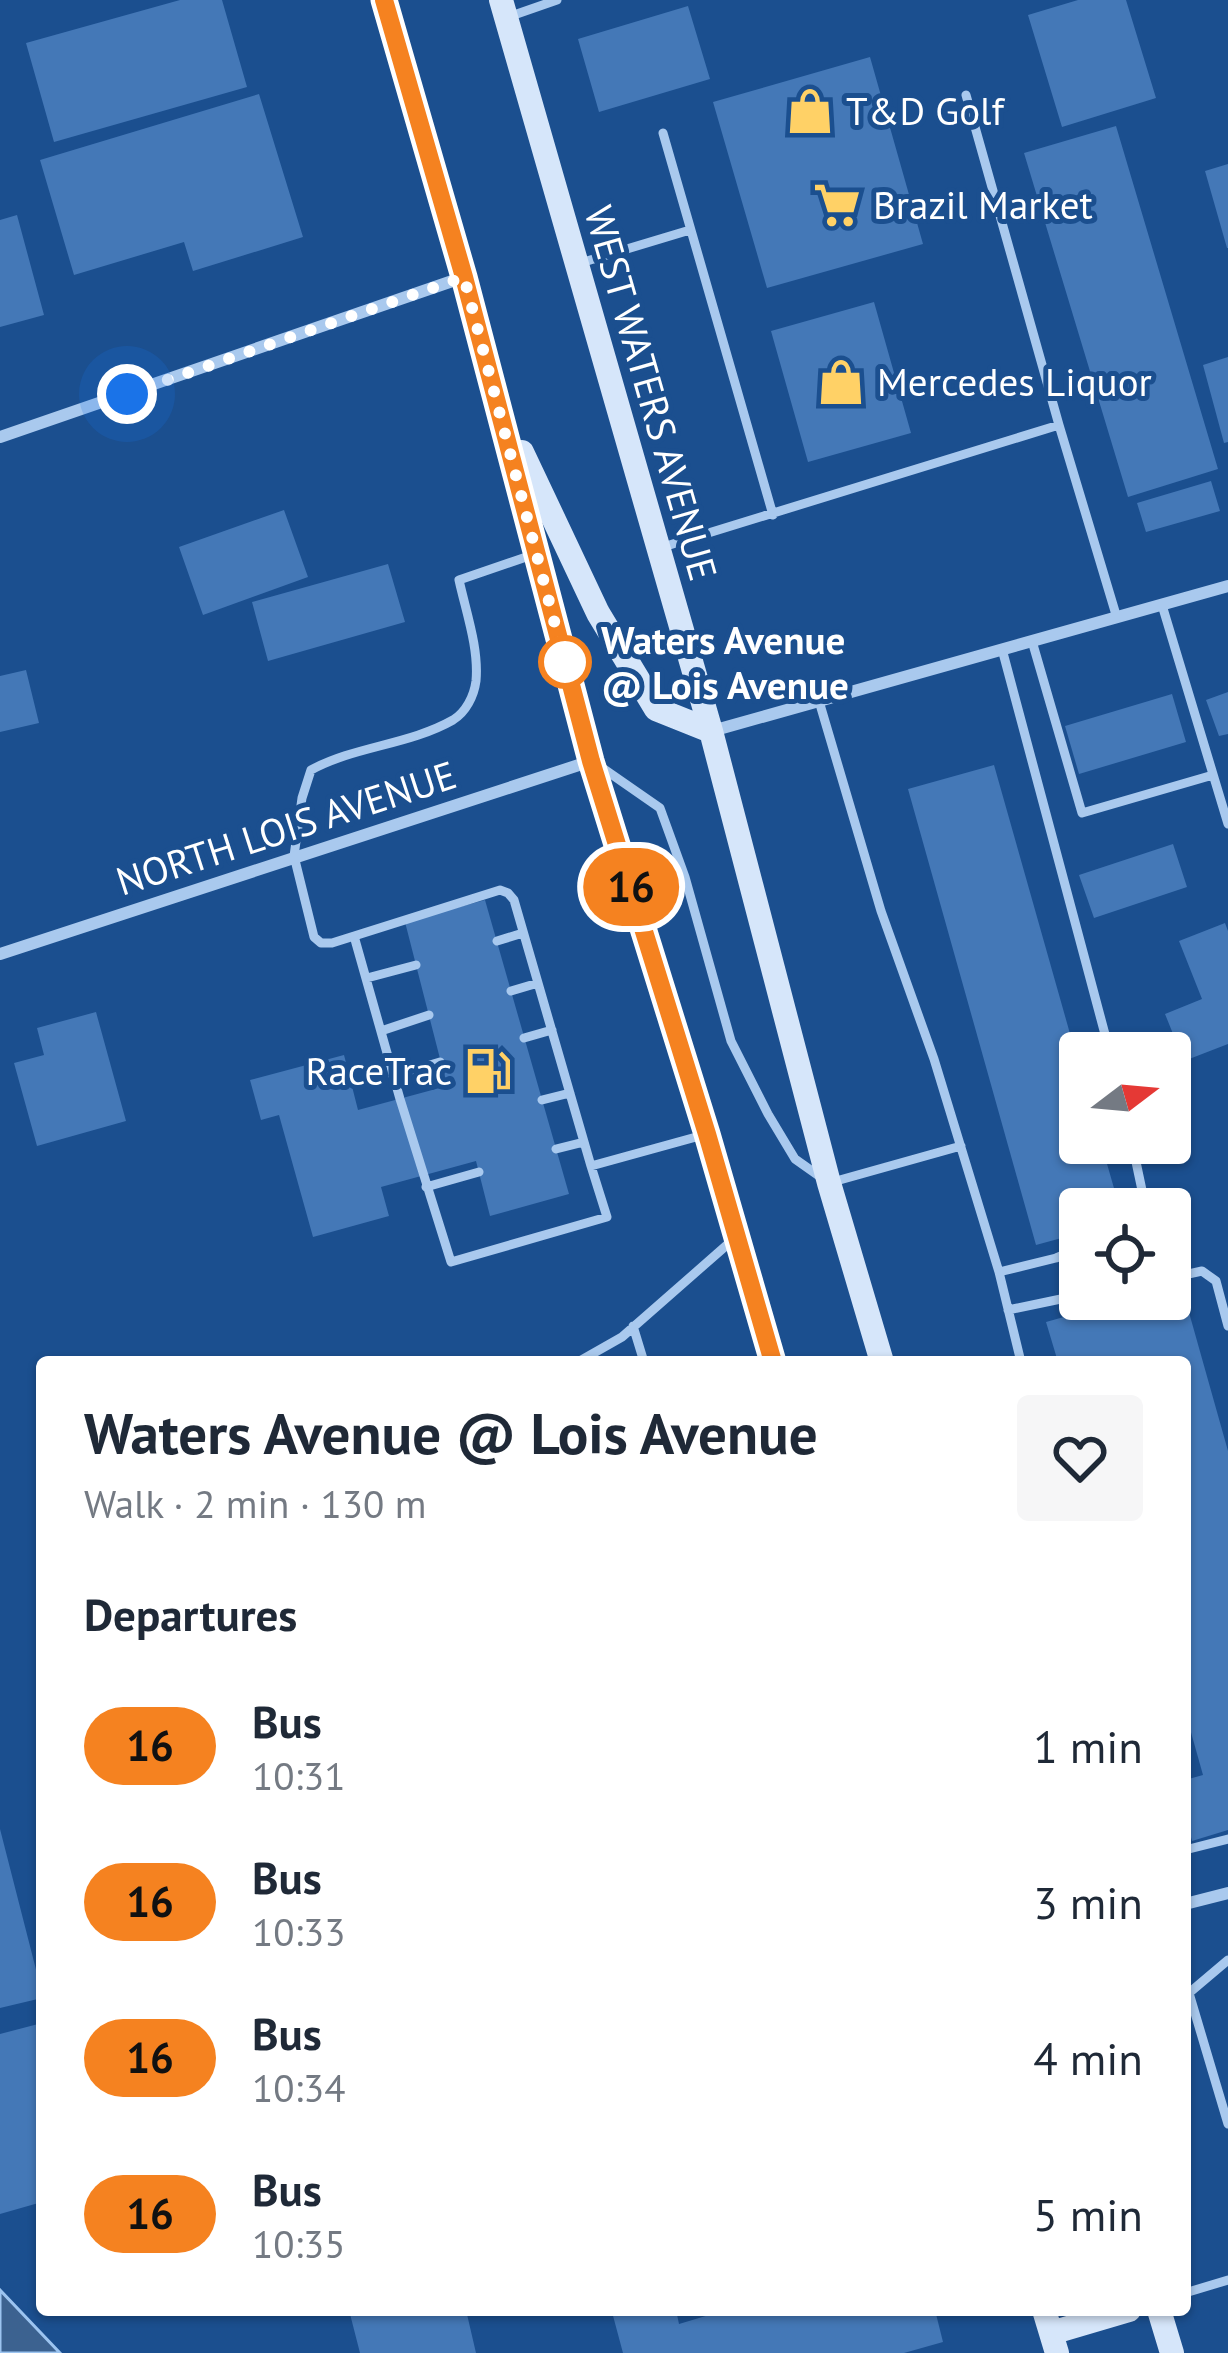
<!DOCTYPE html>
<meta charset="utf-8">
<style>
:root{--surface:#fff;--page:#f6f6f7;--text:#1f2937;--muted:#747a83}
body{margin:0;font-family:"PT Sans",sans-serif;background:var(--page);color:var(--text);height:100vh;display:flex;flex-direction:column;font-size:45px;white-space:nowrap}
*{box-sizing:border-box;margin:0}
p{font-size:39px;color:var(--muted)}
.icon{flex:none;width:66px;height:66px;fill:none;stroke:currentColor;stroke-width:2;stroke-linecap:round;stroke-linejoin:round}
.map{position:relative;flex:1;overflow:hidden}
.drawer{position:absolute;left:36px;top:1356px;width:1155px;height:960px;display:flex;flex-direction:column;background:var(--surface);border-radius:12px;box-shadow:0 3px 9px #0004}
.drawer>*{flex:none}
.badge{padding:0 24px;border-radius:39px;font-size:42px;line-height:78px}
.needle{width:78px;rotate:74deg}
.tools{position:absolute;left:1059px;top:1032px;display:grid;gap:24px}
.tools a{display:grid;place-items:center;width:132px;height:132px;border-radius:12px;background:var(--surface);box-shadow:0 3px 9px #0004;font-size:60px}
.you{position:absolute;width:60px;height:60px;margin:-30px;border:9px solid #fff;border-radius:50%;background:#1a73e8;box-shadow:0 0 0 18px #1a73e833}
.map>.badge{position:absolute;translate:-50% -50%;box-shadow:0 0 0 6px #fff}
h2{padding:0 48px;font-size:45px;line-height:108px}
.round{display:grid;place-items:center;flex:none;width:126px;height:126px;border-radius:12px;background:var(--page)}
.summary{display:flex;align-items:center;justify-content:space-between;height:204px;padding:0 48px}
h1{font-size:57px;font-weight:600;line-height:90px}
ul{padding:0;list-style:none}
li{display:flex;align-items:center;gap:36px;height:156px;padding:0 48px}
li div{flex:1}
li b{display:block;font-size:45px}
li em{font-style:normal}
li .badge{min-width:132px;font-weight:700;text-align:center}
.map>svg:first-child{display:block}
.water{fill:#3c6290;stroke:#9cc4f0;stroke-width:3}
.building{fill:#4478b7}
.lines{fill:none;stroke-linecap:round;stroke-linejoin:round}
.lane{stroke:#a9c9ee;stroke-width:9}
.street{stroke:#a9c9ee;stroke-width:12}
.secondary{stroke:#d6e6fa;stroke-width:24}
.line-casing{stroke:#fff;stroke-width:27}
.line{stroke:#f58220;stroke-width:18}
.walk{stroke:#fff;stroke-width:12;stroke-dasharray:0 21.6}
.stop-dot{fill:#fff;stroke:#f58220;stroke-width:6}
.labels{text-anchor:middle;stroke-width:10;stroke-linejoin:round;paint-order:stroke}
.poi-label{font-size:39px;fill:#fff;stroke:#1b4f8f;text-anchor:start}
.street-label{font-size:39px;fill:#fff;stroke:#1b4f8f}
.stop-label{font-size:39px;font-weight:bold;fill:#fff;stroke:#1b4f8f;text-anchor:start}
</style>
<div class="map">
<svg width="1228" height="2353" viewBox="0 0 1228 2353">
<rect width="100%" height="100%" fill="#1b4f8f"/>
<path class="water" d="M 0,2290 L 60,2353 L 0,2353 Z"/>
<path class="building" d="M 180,0 L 222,0 L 247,87 L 54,142 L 26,43 Z
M 1078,0 L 1126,0 L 1156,98 L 1062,127 L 1028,15 Z
M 688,6 L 710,79 L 599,112 L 578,39 Z
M 870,57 L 923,244 L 767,288 L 713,102 Z
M 259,94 L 303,237 L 193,271 L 184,242 L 74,275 L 40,160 Z
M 1116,126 L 1218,469 L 1128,497 L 1024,153 Z
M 1228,164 L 1228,248 L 1227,248 L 1205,171 Z
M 17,215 L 44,315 L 0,327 L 0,220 Z
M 874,302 L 911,433 L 808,462 L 771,331 Z
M 1228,357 L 1228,442 L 1224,443 L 1203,365 Z
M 1211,481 L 1220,511 L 1146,532 L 1137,503 Z
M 284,510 L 308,577 L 203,615 L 179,547 Z
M 388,564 L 405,622 L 268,661 L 252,602 Z
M 26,670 L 39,723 L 0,732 L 0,676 Z
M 1228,692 L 1228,734 L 1219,736 L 1206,700 Z
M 1172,694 L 1186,742 L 1079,774 L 1065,726 Z
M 994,765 L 1080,1069 L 1080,1143 L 1101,1143 L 1120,1209 L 1080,1209 L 1080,1233 L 1036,1245 L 908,789 Z
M 1173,844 L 1187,887 L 1094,918 L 1079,875 Z
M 485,900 L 569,1194 L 490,1216 L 476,1161 L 381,1187 L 389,1216 L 313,1237 L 279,1115 L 261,1120 L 250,1080 L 344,1055 L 358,1110 L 447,1086 L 405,922 Z
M 1225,923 L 1228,931 L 1228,1044 L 1184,1061 L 1165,1014 L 1202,999 L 1179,941 Z
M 96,1012 L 126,1121 L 37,1146 L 14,1063 L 44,1055 L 37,1028 Z
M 1181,1284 L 1228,1451 L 1228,1830 L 1192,1841 L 1185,1814 L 1185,1780 L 1203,1775 L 1185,1711 L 1185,1362 L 1058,1362 L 1046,1322 L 1128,1299 L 1170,1299 L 1170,1287 Z
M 0,1829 L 42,1993 L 42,1998 L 0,2008 Z
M 42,2023 L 42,2202 L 0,2214 L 0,2034 Z
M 349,2310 L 466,2310 L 476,2353 L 360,2353 Z
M 619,2310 L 676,2310 L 679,2324 L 709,2315 L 708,2310 L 935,2310 L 943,2342 L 904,2353 L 623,2353 L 612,2312 Z"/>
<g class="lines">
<path class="lane" d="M 511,16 L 557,0
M 966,95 L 1059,425 L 1117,618
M 663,133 L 773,515
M 577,264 L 690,230
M 663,547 L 1059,425
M 535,554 L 459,580 C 466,612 479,648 476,681 C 474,696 466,712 453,720 C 409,745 355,746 311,770 L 302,798 L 294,856 L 314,937 L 321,943 L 332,943 L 500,890 L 508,893 L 514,900 L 591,1166 L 707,1134
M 1162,605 L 1228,824
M 1032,641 L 1082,813 L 1213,775
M 1002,649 L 1110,1053
M 819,701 L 881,911 L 934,1059 L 999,1272 L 1056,1258 L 1080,1248
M 601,767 L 660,808 L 685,877 L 731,1041 L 768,1114 L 795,1159 L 829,1183 L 961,1146
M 354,936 L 400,1099 L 451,1262 L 607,1217 L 591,1166
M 497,941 L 523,933
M 367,978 L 416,965
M 511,991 L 538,983
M 381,1031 L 429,1015
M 524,1038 L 552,1030
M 393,1076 L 440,1062
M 542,1100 L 570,1093
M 1132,1143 L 1146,1209
M 556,1149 L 584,1142
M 426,1187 L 479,1172
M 999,1272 L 1021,1362
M 1170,1278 L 1202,1271 L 1216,1281 L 1228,1326
M 1008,1310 L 1080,1295
M 633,1326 L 644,1362
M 578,1362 L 622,1337 L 736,1237
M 1185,1850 L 1228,1839
M 1228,1960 L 1189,1993 L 1228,2124
M 1185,2293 L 1228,2280"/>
<path class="street" d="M 0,437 L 464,277
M 712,731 L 1228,586
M 0,954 L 591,761
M 1185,1904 L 1228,1893"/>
<path class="secondary" d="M 384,0 L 464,277 L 591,761 L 707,1134 L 773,1362
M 501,0 L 711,731 L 829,1183 L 882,1362
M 522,452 L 598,613 L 656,709 L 711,731
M 1044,2310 L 1057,2353
M 1159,2310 L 1172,2353
M 1051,2333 L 1129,2310"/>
</g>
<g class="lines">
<defs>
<path id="line" d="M 384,0 L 464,277 L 591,761 L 707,1134 L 773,1362"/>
</defs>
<use href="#line" class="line-casing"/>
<use href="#line" class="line"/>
<path class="walk" d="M 127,394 L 464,277 L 569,678 L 565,662"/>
</g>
<defs>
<symbol id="shop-bare" viewBox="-9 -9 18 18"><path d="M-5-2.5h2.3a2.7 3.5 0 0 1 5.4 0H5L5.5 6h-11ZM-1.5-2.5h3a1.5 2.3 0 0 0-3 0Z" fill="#ffd166" stroke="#1b4f8f" stroke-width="2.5" paint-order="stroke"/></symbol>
<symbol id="supermarket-bare" viewBox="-9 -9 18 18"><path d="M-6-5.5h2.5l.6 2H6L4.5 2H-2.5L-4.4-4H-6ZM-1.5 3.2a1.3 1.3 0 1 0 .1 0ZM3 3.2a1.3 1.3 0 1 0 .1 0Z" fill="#ffd166" stroke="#1b4f8f" stroke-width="2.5" paint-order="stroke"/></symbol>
<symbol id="fuel-bare" viewBox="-9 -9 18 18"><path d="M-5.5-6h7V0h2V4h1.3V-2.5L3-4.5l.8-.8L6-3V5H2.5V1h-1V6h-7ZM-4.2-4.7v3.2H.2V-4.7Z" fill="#ffd166" stroke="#1b4f8f" stroke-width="2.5" paint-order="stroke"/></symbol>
</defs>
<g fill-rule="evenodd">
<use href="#shop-bare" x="777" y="78" width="66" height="66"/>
<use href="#supermarket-bare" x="804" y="172" width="66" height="66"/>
<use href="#shop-bare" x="808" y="349" width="66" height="66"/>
<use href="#fuel-bare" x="455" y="1038" width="66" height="66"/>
</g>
<circle class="stop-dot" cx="565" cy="662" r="24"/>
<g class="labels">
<g class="poi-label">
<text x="846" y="125">T&amp;D Golf</text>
<text x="873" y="219">Brazil Market</text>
<text x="877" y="396">Mercedes Liquor</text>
<text x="452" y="1085" text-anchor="end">RaceTrac</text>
</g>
<g class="street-label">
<text transform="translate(651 393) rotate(74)" y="14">WEST WATERS AVENUE</text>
<text transform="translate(286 828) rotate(-18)" y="14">NORTH LOIS AVENUE</text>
</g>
<g class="stop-label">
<text x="601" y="654">Waters Avenue<tspan x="601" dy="45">@ Lois Avenue</tspan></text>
</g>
</g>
</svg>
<div class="tools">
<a><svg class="needle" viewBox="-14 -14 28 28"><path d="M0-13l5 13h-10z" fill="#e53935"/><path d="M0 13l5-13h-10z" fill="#747a83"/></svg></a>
<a><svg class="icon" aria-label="locate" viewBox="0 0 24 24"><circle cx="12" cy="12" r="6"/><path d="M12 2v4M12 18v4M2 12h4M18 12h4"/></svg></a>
</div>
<div class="you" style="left:127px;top:394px"></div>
<b class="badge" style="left:631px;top:887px;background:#f58220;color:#111">16</b>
<section class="drawer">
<div class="summary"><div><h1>Waters Avenue @ Lois Avenue</h1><p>Walk · 2 min · 130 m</p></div><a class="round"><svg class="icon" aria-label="heart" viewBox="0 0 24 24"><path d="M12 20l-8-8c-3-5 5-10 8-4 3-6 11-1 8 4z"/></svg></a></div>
<h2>Departures</h2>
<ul>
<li><span class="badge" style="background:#f58220;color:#111">16</span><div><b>Bus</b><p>10:31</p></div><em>1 min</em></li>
<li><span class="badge" style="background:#f58220;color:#111">16</span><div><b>Bus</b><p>10:33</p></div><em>3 min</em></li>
<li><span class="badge" style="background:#f58220;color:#111">16</span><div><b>Bus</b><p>10:34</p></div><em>4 min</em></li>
<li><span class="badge" style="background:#f58220;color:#111">16</span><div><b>Bus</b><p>10:35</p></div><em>5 min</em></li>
</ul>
</section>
</div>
